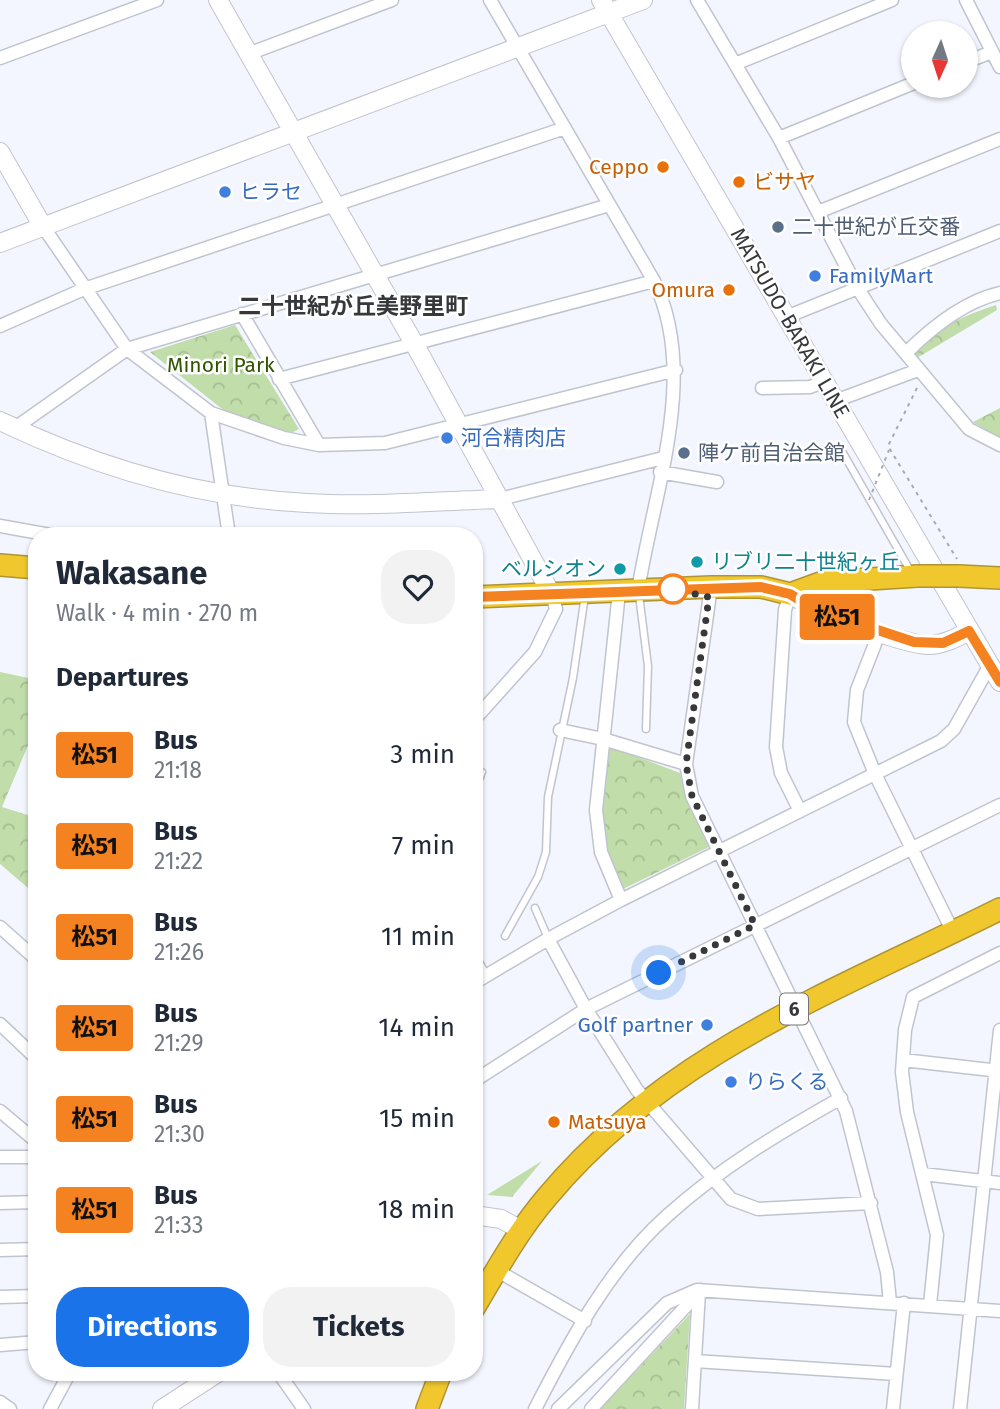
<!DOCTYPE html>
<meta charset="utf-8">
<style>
:root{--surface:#fff;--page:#f2f2f3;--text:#1f2937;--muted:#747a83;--accent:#1a73e8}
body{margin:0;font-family:"Fira Sans","Noto Sans JP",sans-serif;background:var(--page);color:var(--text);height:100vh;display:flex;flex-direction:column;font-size:26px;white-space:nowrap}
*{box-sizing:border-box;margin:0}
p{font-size:23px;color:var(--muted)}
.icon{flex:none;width:38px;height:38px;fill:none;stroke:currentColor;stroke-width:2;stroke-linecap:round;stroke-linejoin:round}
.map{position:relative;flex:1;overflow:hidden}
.drawer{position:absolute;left:28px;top:527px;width:455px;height:854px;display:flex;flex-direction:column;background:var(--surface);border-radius:28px;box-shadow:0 2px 5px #0004}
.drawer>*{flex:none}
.badge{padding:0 14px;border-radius:5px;font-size:24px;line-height:46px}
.needle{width:46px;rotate:183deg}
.fabs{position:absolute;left:901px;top:21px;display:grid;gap:14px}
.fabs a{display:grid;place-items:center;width:77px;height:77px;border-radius:50%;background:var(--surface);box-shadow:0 2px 5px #0004;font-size:35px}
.you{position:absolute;width:35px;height:35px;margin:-18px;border:5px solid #fff;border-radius:50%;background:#1a73e8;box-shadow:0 0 0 10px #1a73e833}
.map>.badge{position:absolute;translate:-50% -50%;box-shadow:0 0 0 4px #fff}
h2{padding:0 28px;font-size:26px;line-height:63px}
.round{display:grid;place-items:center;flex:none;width:74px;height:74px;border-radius:28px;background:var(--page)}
.overview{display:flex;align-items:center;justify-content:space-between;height:119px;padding:0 28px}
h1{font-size:33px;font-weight:700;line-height:52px}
.action{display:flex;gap:14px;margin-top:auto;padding:14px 28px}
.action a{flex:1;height:80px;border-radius:28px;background:var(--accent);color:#fff;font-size:28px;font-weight:700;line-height:80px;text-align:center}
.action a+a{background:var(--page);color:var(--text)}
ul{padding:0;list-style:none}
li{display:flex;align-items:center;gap:21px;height:91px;padding:0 28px}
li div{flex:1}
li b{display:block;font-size:26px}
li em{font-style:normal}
li .badge{min-width:77px;font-weight:700;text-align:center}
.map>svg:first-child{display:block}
.grass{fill:url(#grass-tufts)}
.forest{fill:url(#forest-crowns)}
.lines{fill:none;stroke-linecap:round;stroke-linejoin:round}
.lane-casing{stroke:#c0c4ce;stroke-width:9}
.street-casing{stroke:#c0c4ce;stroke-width:15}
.secondary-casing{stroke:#c0c4ce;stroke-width:20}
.highway-casing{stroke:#af9532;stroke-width:24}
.path{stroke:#a8aab0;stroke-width:2;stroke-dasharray:3.5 5;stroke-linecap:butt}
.lane{stroke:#fff;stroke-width:6}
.street{stroke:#fff;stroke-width:12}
.secondary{stroke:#fff;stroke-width:18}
.highway{stroke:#f0c72d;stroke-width:21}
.highway-bridge-casing{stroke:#af9532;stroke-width:24;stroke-linecap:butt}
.path-bridge{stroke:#a8aab0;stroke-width:2;stroke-dasharray:3.5 5;stroke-linecap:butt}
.highway-bridge{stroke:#f0c72d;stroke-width:21}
.line-casing{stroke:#fff;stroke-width:16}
.line{stroke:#f58220;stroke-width:10}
.walk{stroke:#37383c;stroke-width:7;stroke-dasharray:0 12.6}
.food-dot{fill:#e8710a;stroke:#fff;stroke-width:2.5}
.shop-dot{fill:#3f7fe0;stroke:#fff;stroke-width:2.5}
.service-dot{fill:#5c6f8a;stroke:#fff;stroke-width:2.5}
.culture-dot{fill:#0f9aa8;stroke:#fff;stroke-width:2.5}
.stop-dot{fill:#fff;stroke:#f58220;stroke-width:3.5}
.labels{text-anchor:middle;stroke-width:5;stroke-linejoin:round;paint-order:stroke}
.shield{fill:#fff;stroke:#737476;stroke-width:2}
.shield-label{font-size:19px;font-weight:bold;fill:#37383c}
.food-label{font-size:21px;fill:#c56008;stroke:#fff;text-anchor:end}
.shop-label{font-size:21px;fill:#366cbe;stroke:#fff;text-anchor:start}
.service-label{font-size:21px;fill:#4e5e75;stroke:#fff;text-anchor:start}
.street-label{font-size:21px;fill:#37383c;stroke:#fff}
.park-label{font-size:21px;fill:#315600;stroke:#fff}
.culture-label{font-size:21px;fill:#0d838f;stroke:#fff;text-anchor:start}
.neighbourhood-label{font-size:23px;font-weight:bold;fill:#37383c;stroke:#fff}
</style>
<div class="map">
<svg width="1000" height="1409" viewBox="0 0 1000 1409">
<defs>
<pattern id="grass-tufts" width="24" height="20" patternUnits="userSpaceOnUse" patternTransform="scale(1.75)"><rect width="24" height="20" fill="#c0ddaa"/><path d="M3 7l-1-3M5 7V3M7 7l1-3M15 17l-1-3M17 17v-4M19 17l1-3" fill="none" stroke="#a6be93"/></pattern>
<pattern id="forest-crowns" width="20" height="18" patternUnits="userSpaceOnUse" patternTransform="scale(1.75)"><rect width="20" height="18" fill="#c0ddaa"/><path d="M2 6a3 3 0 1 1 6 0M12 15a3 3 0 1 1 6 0" fill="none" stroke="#a6be93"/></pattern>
</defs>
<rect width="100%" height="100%" fill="#f3f6fe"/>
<path class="grass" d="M 542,1161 L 512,1197 L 487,1195 Z"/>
<path class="forest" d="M 996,305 L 997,310 L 917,358 L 913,352 C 935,329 966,314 996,305 Z
M 235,325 L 299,429 L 287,435 L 226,412 L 150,352 Z
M 1000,408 L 1000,438 L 973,422 Z
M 0,672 L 33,679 L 37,683 L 37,724 L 2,807 L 37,818 L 37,862 L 28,888 L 0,864 Z
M 609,746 L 680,773 L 685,794 L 711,846 L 621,890 L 606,851 L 600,825 Z
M 690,1314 L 684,1409 L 600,1409 Z"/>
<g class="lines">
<defs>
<path id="lane" d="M 839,446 L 911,572
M 639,595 L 648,666 L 646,729
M 474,792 L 482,772
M 535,908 L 548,938
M 505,936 L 538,877 L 546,852 L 548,797 L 573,678 L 585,595"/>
<path id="street" d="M 490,0 L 654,281 C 700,375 653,493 638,591
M 697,0 L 779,138 L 858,289 L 881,324 L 969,429 L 1000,445
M 966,0 L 1000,67
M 248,54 L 392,0
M 0,58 L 157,0
M 966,62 L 992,52
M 735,64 L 892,0
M 779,138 L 914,83
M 818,212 L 1000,139
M 42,225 L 127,349 L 211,413 L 284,438 L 319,445 L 385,443 L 676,370
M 242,314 L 319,445
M 786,317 L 1000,231
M 0,326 L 84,289 L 565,128
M 906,353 C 931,328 965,301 1000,293
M 279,379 L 654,281
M 762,388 L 810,387 L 823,382
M 835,401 L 918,370
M 211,413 L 229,536
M 15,428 L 127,349 L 609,205
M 660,472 L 717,482
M 500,499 L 663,458
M 0,526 L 56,536
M 711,587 L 686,764 L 692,796 L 846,1111 L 887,1272 L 890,1303
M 619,592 L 596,810 L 601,852 L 621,900 L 548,939 L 586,1009 L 637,1090 L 731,1199 L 758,1209 L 871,1203
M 790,594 L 785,610 L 776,747 L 781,773 L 800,811
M 880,631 L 857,690 L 854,722 L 875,774 L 953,932
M 474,720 L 535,652 L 556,609 L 552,595
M 560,730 L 603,739 L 686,764
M 621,900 L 941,741 L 954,729 L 990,665
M 0,927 L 37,960
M 474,959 L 484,977 L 474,983
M 484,977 L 548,939
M 0,1024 L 37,1059
M 903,1060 L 1000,1071
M 474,1081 L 586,1009 L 1000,805
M 0,1111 L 37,1142
M 0,1157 L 37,1157
M 923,1174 L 1000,1183
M 0,1203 L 37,1202
M 0,1250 L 37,1249
M 496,1270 L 585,1321
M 0,1297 L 37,1296
M 930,1305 L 937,1235 L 907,1112 L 902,1072 L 905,1030 L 913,997 L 1000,953
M 0,1345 L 37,1342
M 695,1361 L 896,1374
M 278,1372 L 304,1409
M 0,1402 L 10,1409
M 50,1409 L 70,1372
M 535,1409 C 570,1341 610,1266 668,1215 C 720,1168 779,1133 841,1098
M 558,1409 L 667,1303 L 697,1290 L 1000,1311
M 591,1409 L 701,1290
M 692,1409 L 699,1292
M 893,1409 L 904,1303
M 960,1409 L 1000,1030"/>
<path id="secondary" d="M 218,0 L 415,345 L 552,595
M 601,0 L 1000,682
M 0,152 L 42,225
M 0,243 L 643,0
M 0,421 C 96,467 200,498 307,503 C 371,507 436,501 500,499
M 790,594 C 811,609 901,644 928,645 C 943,645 956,638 969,631
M 474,1215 L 501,1219 L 521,1230
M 162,1409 L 219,1372"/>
<path id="highway" d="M 0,565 L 37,568
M 959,576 L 1000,578
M 474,597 L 711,587 L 761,587 L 790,594 L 823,582 L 917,576
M 474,1308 C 497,1269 518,1231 547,1197 C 668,1052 836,991 1000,909
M 427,1409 L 441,1372"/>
</defs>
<use href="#lane" class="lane-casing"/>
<use href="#street" class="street-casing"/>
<use href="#secondary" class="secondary-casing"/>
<use href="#highway" class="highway-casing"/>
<path class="path" d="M 917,388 L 888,446 L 957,559"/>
<use href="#lane" class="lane"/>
<use href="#street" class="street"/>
<use href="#secondary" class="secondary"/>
<use href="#highway" class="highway"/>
<defs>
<path id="highway-bridge" d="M 917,576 L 959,576"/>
</defs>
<use href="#highway-bridge" class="highway-bridge-casing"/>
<path class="path-bridge" d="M 869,500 L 889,450"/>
<use href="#highway-bridge" class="highway-bridge"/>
</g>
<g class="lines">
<defs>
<path id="line" d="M 474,597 L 761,587 L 790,594 L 814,609 L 914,642 L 943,643 L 969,631 L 1000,682"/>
</defs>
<use href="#line" class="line-casing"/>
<use href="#line" class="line"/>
<path class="walk" d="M 659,973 L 755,925 L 692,796 L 686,764 L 709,597 L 673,589"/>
</g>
<g class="food-dot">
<circle cx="663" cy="167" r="7"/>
<circle cx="739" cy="182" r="7"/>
<circle cx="729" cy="290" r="7"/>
<circle cx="554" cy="1122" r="7"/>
</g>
<g class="shop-dot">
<circle cx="225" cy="192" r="7"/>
<circle cx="815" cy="276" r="7"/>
<circle cx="447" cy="438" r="7"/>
<circle cx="707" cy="1025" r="7"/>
<circle cx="731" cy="1082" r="7"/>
</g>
<g class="service-dot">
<circle cx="778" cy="227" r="7"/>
<circle cx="684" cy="453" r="7"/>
</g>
<g class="culture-dot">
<circle cx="697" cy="562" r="7"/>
<circle cx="620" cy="569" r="7"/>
</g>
<circle class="stop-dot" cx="673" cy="589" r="14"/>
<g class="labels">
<rect class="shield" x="780" y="993.5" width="28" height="31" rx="5"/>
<g class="shield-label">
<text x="794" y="1016">6</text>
</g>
<g class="food-label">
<text x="649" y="174">Ceppo</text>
<text x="753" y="189" text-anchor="start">ビサヤ</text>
<text x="715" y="297">Omura</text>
<text x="568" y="1129" text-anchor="start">Matsuya</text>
</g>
<g class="shop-label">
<text x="239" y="199">ヒラセ</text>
<text x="829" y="283">FamilyMart</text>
<text x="461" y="445">河合精肉店</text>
<text x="693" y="1032" text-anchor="end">Golf partner</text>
<text x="745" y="1089">りらくる</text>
</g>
<g class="service-label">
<text x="792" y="234">二十世紀が丘交番</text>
<text x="698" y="460">陣ケ前自治会館</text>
</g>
<g class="street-label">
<text transform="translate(790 323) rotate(60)" y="7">MATSUDO-BARAKI LINE</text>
</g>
<g class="park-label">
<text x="221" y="372">Minori Park</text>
</g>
<g class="culture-label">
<text x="711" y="569">リブリ二十世紀ヶ丘</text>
<text x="606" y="576" text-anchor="end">ベルシオン</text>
</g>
<g class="neighbourhood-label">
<text x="353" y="314">二十世紀が丘美野里町</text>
</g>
</g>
</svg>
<div class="fabs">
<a><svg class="needle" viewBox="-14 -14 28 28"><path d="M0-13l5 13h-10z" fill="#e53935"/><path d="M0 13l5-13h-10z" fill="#747a83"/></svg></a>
</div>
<div class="you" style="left:659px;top:973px"></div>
<b class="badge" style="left:837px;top:617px;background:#f58220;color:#111">松51</b>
<section class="drawer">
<div class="overview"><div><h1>Wakasane</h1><p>Walk · 4 min · 270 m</p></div><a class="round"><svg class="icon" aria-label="heart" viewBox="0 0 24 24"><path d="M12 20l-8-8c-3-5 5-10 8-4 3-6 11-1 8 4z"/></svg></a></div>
<h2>Departures</h2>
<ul>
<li><span class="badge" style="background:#f58220;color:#111">松51</span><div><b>Bus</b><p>21:18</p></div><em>3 min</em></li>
<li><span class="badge" style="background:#f58220;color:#111">松51</span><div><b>Bus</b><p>21:22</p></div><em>7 min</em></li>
<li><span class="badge" style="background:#f58220;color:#111">松51</span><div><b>Bus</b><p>21:26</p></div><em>11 min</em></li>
<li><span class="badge" style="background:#f58220;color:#111">松51</span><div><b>Bus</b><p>21:29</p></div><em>14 min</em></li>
<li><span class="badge" style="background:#f58220;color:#111">松51</span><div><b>Bus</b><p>21:30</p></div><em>15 min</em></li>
<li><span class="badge" style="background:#f58220;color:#111">松51</span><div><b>Bus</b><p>21:33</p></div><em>18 min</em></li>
</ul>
<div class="action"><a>Directions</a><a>Tickets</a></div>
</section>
</div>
